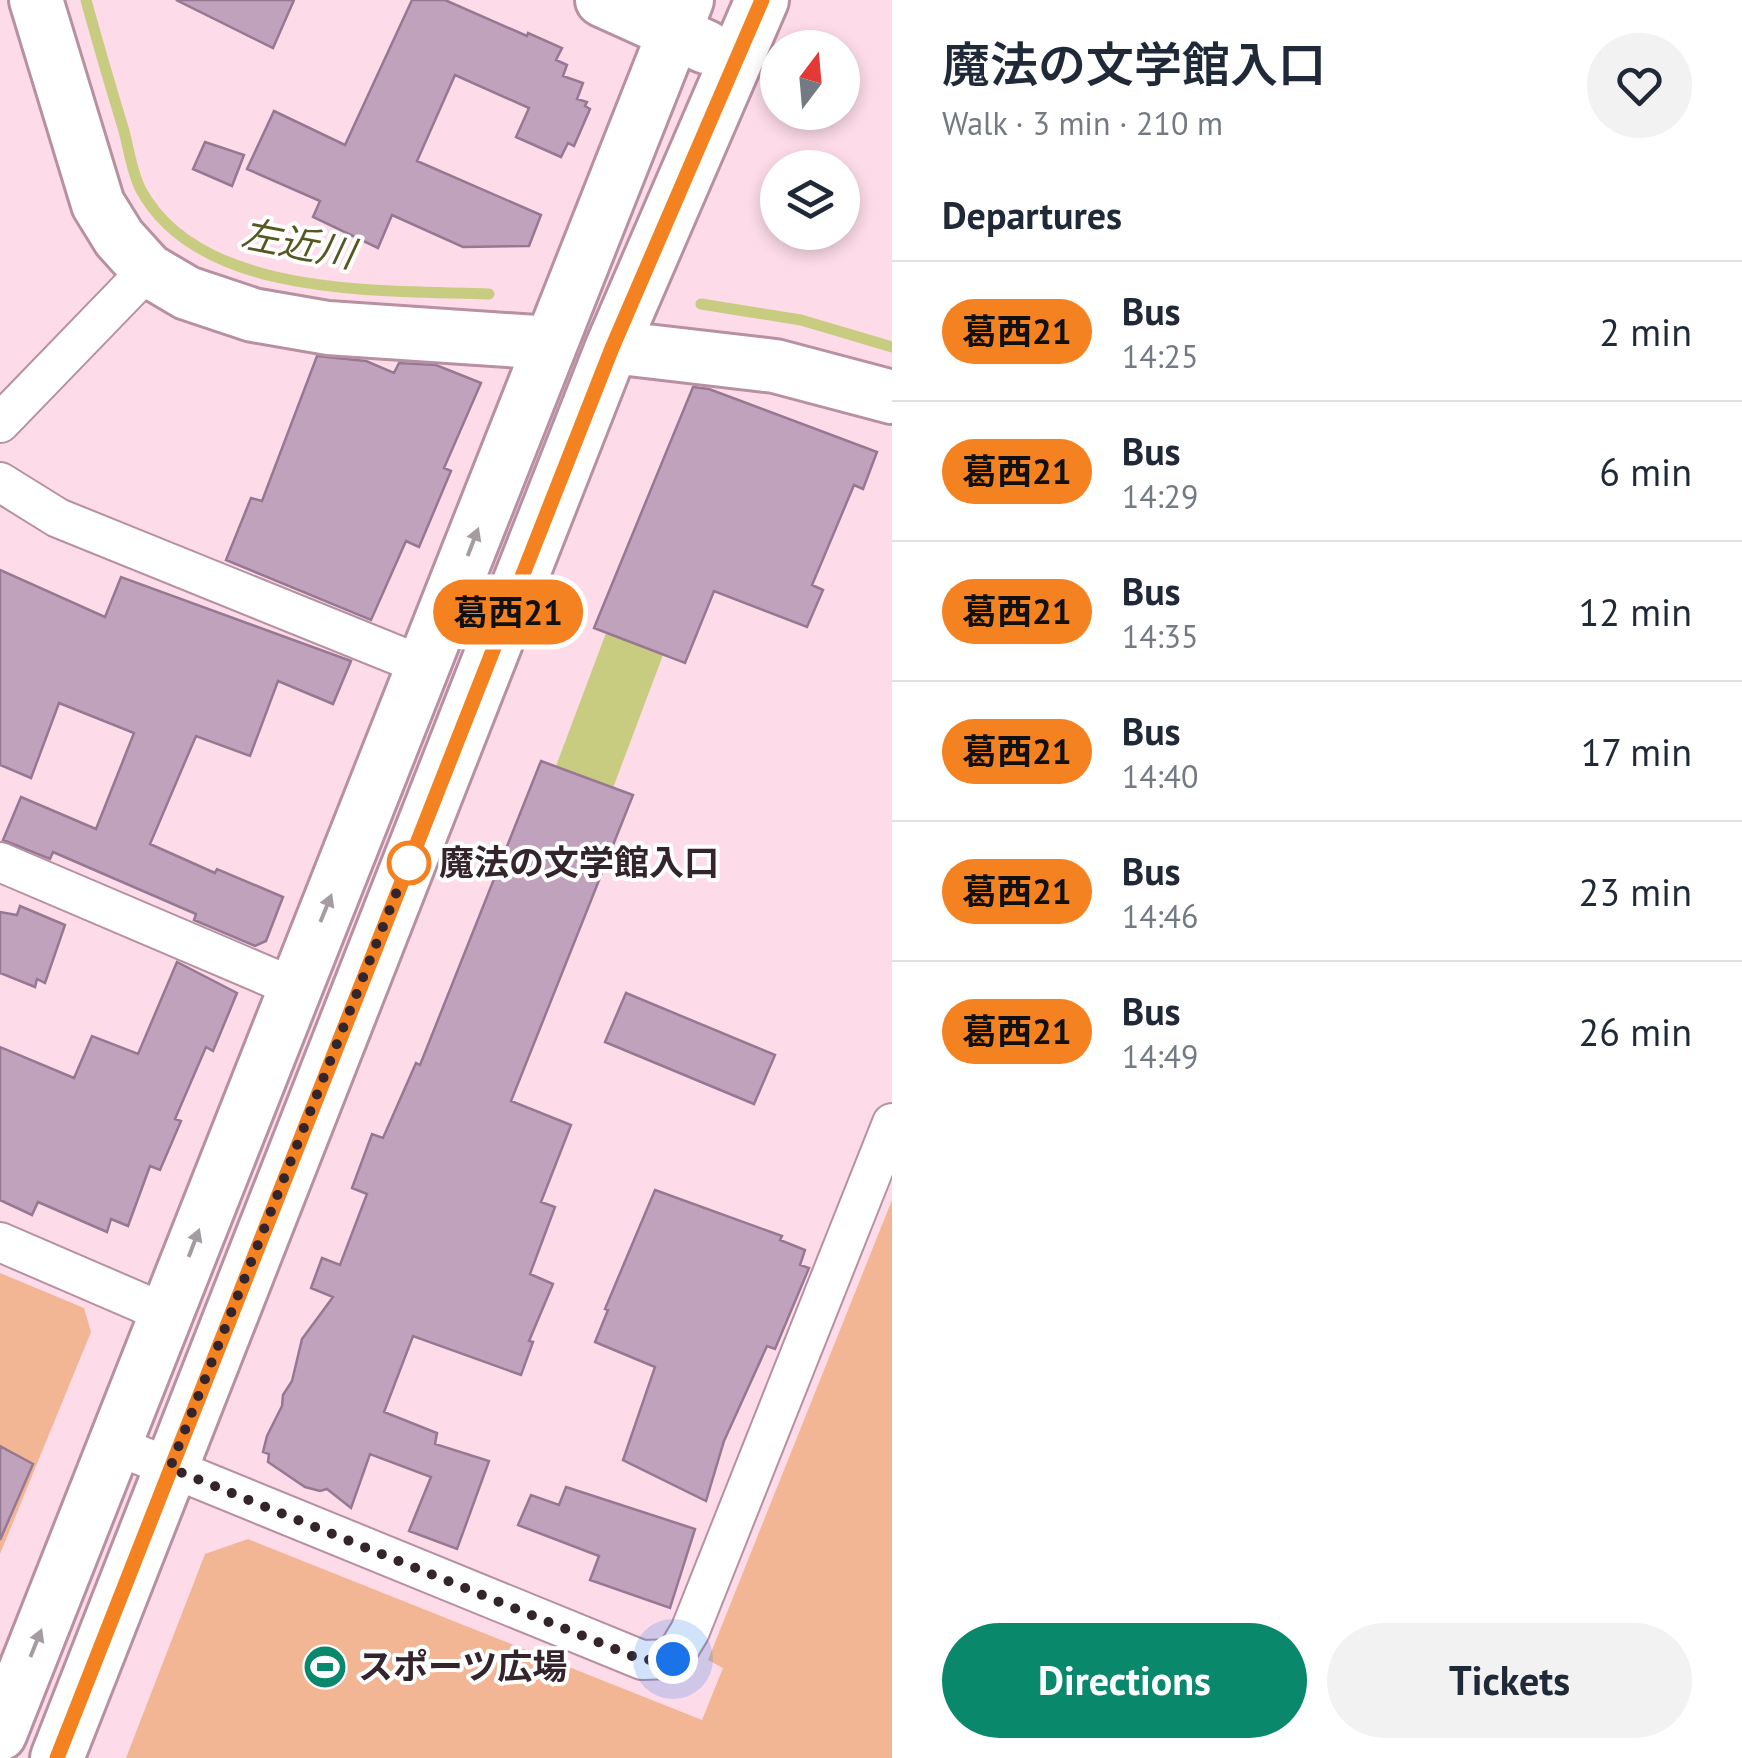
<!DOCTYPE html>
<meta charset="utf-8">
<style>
:root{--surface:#fff;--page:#f2f2f3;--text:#1f2937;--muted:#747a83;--line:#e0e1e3;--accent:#0a886b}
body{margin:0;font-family:"PT Sans","Noto Sans JP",sans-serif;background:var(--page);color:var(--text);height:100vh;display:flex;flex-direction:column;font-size:38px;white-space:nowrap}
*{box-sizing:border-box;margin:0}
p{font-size:32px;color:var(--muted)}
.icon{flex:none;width:55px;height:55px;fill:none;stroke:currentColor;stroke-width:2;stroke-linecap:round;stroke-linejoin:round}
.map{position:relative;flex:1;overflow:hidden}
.drawer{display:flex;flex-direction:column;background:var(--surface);width:850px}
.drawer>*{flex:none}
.badge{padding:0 20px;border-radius:32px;font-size:35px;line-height:65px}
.needle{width:65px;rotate:16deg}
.fabs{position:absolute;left:760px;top:30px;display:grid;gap:20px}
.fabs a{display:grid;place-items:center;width:100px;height:100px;border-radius:50%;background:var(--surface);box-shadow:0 5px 15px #0003;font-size:50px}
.you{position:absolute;width:50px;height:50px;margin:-25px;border:8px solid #fff;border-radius:50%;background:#1a73e8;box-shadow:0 0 0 15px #1a73e833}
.map>.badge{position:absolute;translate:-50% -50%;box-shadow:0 0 0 5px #fff}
h2{padding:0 50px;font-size:38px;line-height:90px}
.round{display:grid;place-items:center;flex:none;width:105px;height:105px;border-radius:52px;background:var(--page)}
.summary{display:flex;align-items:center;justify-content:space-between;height:170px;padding:0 50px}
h1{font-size:48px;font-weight:600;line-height:75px}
.primary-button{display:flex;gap:20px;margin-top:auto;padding:20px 50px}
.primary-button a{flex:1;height:115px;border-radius:60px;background:var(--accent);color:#fff;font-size:40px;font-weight:600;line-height:115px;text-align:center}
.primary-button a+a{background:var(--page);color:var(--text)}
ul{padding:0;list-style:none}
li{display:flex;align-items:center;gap:30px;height:140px;padding:0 50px;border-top:2px solid var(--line)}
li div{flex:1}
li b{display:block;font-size:38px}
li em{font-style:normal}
li .badge{min-width:110px;font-weight:700;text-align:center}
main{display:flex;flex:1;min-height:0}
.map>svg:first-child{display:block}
.green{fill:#f2b694}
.water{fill:#c8cc81}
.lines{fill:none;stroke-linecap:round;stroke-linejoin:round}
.stream{stroke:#c8cc81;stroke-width:11}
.building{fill:#c1a2bd;stroke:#967892;stroke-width:2.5}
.street-casing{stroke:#b790a1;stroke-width:42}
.secondary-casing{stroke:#b790a1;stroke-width:58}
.street{stroke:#fff;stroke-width:38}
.secondary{stroke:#fff;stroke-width:52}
.oneway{fill:#a49ca0}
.line-casing{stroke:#fff;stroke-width:22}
.line{stroke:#f58220;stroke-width:15}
.walk{stroke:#34242b;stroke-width:10;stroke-dasharray:0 18}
.stop-dot{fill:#fff;stroke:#f58220;stroke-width:5}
.labels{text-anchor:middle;stroke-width:8;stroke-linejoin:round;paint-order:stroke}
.stop-label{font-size:35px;font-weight:bold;fill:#34242b;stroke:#fff;text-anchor:start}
.poi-label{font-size:35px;font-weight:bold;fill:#34242b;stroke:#fff;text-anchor:start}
.water-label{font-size:38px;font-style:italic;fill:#565721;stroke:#fff}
</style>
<main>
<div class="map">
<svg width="892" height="1758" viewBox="0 0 892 1758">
<rect width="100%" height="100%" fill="#fddbe9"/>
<path class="green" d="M 892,1200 L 892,1758 L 126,1758 L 205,1554 L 248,1539 L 702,1720 L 723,1668 L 708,1660 Z
M 0,1273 L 84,1308 L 91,1332 L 0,1554 Z"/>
<path class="water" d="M 606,633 L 663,655 L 613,788 L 556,766 Z"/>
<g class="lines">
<path class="stream" d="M 86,0 C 98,44 111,88 124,131 C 129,150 132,173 141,190 C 200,299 383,290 489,294
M 701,304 L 801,320 L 892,347"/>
</g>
<path class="building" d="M 176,0 L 294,0 L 273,48 Z
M 412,0 L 445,0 L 527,36 L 528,33 L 562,48 L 556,60 L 567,65 L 563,76 L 583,83 L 577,99 L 587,102 L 585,106 L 590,109 L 574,146 L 568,143 L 561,157 L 516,137 L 529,108 L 455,75 L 417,161 L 541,215 L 529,246 L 463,247 L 392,215 L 378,248 L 313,217 L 320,201 L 247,169 L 274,111 L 345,145 Z
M 205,142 L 244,155 L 232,186 L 193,169 Z
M 317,356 L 366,361 L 394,373 L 399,363 L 436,365 L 481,383 L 444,468 L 451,471 L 419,547 L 406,541 L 371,620 L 226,560 L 251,498 L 262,501 Z
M 693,387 L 709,389 L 877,452 L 863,489 L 854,485 L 812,585 L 823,590 L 807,627 L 714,591 L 685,663 L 594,628 Z
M 0,570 L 105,617 L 121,577 L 351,661 L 333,704 L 278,681 L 250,756 L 196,736 L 150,844 L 215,873 L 217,869 L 283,897 L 266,941 L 255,946 L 194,920 L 196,914 L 53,852 L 50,859 L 3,840 L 21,797 L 96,829 L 134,733 L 59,703 L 31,778 L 0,765 Z
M 541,761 L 633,795 L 511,1101 L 571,1125 L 541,1202 L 555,1207 L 530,1274 L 553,1284 L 529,1341 L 533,1342 L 521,1375 L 413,1336 L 384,1412 L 437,1433 L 435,1444 L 489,1461 L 457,1549 L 409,1531 L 431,1477 L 370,1454 L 351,1508 L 327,1489 L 320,1491 L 305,1487 L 268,1462 L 269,1454 L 263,1452 L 267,1436 L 282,1406 L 283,1395 L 292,1381 L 302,1339 L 333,1297 L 311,1288 L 322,1258 L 340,1265 L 367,1194 L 352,1188 L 372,1134 L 383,1138 L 416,1063 L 420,1065 Z
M 20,906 L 65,925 L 45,983 L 37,979 L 35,987 L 0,973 L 0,912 L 17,915 Z
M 177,962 L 237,993 L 213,1051 L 206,1047 L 175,1119 L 181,1121 L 160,1170 L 150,1166 L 128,1226 L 111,1219 L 107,1232 L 38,1202 L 32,1215 L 0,1200 L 0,1047 L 74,1078 L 92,1036 L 138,1054 Z
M 626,993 L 775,1055 L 754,1104 L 605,1042 Z
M 655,1190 L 782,1236 L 780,1240 L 805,1250 L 800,1265 L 809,1268 L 775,1349 L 767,1346 L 724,1441 L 706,1501 L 623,1460 L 655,1367 L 595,1342 L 608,1310 L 605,1309 Z
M 0,1446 L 33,1464 L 0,1540 Z
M 566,1487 L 695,1529 L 670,1608 L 590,1580 L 599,1556 L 518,1525 L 531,1495 L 559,1505 Z"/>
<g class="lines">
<defs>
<path id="street" d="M 0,423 L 148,270
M 0,482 L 58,518 L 424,666
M 0,862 L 293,987
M 0,1242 L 167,1314
M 115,1445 L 642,1660 L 673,1659 L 690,1631 L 892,1123"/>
<path id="secondary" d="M 36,0 L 98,204 L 119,238 L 148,270 L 187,293 L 253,315 L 328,328 L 551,343
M 602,0 L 706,47
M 612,347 L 775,366 L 892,397
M 0,1734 L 687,0
M 57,1758 L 612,347 L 762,0"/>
</defs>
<use href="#street" class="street-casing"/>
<use href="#secondary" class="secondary-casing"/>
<use href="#street" class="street"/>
<use href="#secondary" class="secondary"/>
</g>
<defs><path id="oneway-solid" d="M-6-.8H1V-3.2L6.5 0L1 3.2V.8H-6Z" transform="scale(2.5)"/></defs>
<g class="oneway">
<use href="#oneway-solid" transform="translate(473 542) rotate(-69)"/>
<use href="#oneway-solid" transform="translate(326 908) rotate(-68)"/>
<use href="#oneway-solid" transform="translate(194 1243) rotate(-69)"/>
<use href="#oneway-solid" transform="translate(36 1643) rotate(-68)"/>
</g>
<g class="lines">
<defs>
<path id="line" d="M 57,1758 L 612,348 L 762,0"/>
</defs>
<use href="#line" class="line-casing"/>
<use href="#line" class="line"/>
<path class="walk" d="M 409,863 L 412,853 L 170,1468 L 642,1660 L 673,1659"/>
</g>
<defs>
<symbol id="stadium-disc" viewBox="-11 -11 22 22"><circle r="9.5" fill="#0a886b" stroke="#fff"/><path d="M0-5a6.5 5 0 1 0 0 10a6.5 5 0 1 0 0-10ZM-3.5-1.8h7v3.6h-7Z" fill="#fff"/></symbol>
</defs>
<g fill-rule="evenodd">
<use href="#stadium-disc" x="300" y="1642" width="50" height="50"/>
</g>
<circle class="stop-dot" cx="409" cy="863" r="20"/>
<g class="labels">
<g class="stop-label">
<text x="439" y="875">魔法の文学館入口</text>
</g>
<g class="poi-label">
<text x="358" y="1679">スポーツ広場</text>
</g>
<g class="water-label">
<text transform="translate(298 244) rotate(11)" y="13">左近川</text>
</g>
</g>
</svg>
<div class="fabs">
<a><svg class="needle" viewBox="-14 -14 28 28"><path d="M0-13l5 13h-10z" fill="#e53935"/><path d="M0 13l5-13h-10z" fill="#747a83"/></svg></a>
<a><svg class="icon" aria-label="layers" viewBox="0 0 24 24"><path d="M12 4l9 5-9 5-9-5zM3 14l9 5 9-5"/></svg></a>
</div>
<div class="you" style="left:673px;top:1659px"></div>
<b class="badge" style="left:508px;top:612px;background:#f58220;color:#111">葛西21</b>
</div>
<section class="drawer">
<div class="summary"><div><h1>魔法の文学館入口</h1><p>Walk · 3 min · 210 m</p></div><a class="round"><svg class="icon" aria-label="heart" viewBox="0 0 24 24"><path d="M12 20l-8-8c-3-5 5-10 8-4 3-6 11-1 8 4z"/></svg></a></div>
<h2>Departures</h2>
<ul>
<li><span class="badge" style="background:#f58220;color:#111">葛西21</span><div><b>Bus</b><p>14:25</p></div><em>2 min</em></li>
<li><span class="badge" style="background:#f58220;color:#111">葛西21</span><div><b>Bus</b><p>14:29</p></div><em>6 min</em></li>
<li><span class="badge" style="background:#f58220;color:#111">葛西21</span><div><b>Bus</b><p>14:35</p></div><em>12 min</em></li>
<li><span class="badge" style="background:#f58220;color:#111">葛西21</span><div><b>Bus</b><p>14:40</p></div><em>17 min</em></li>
<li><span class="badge" style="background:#f58220;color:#111">葛西21</span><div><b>Bus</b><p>14:46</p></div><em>23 min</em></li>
<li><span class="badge" style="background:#f58220;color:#111">葛西21</span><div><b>Bus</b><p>14:49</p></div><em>26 min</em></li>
</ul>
<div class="primary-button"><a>Directions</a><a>Tickets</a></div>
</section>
</main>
